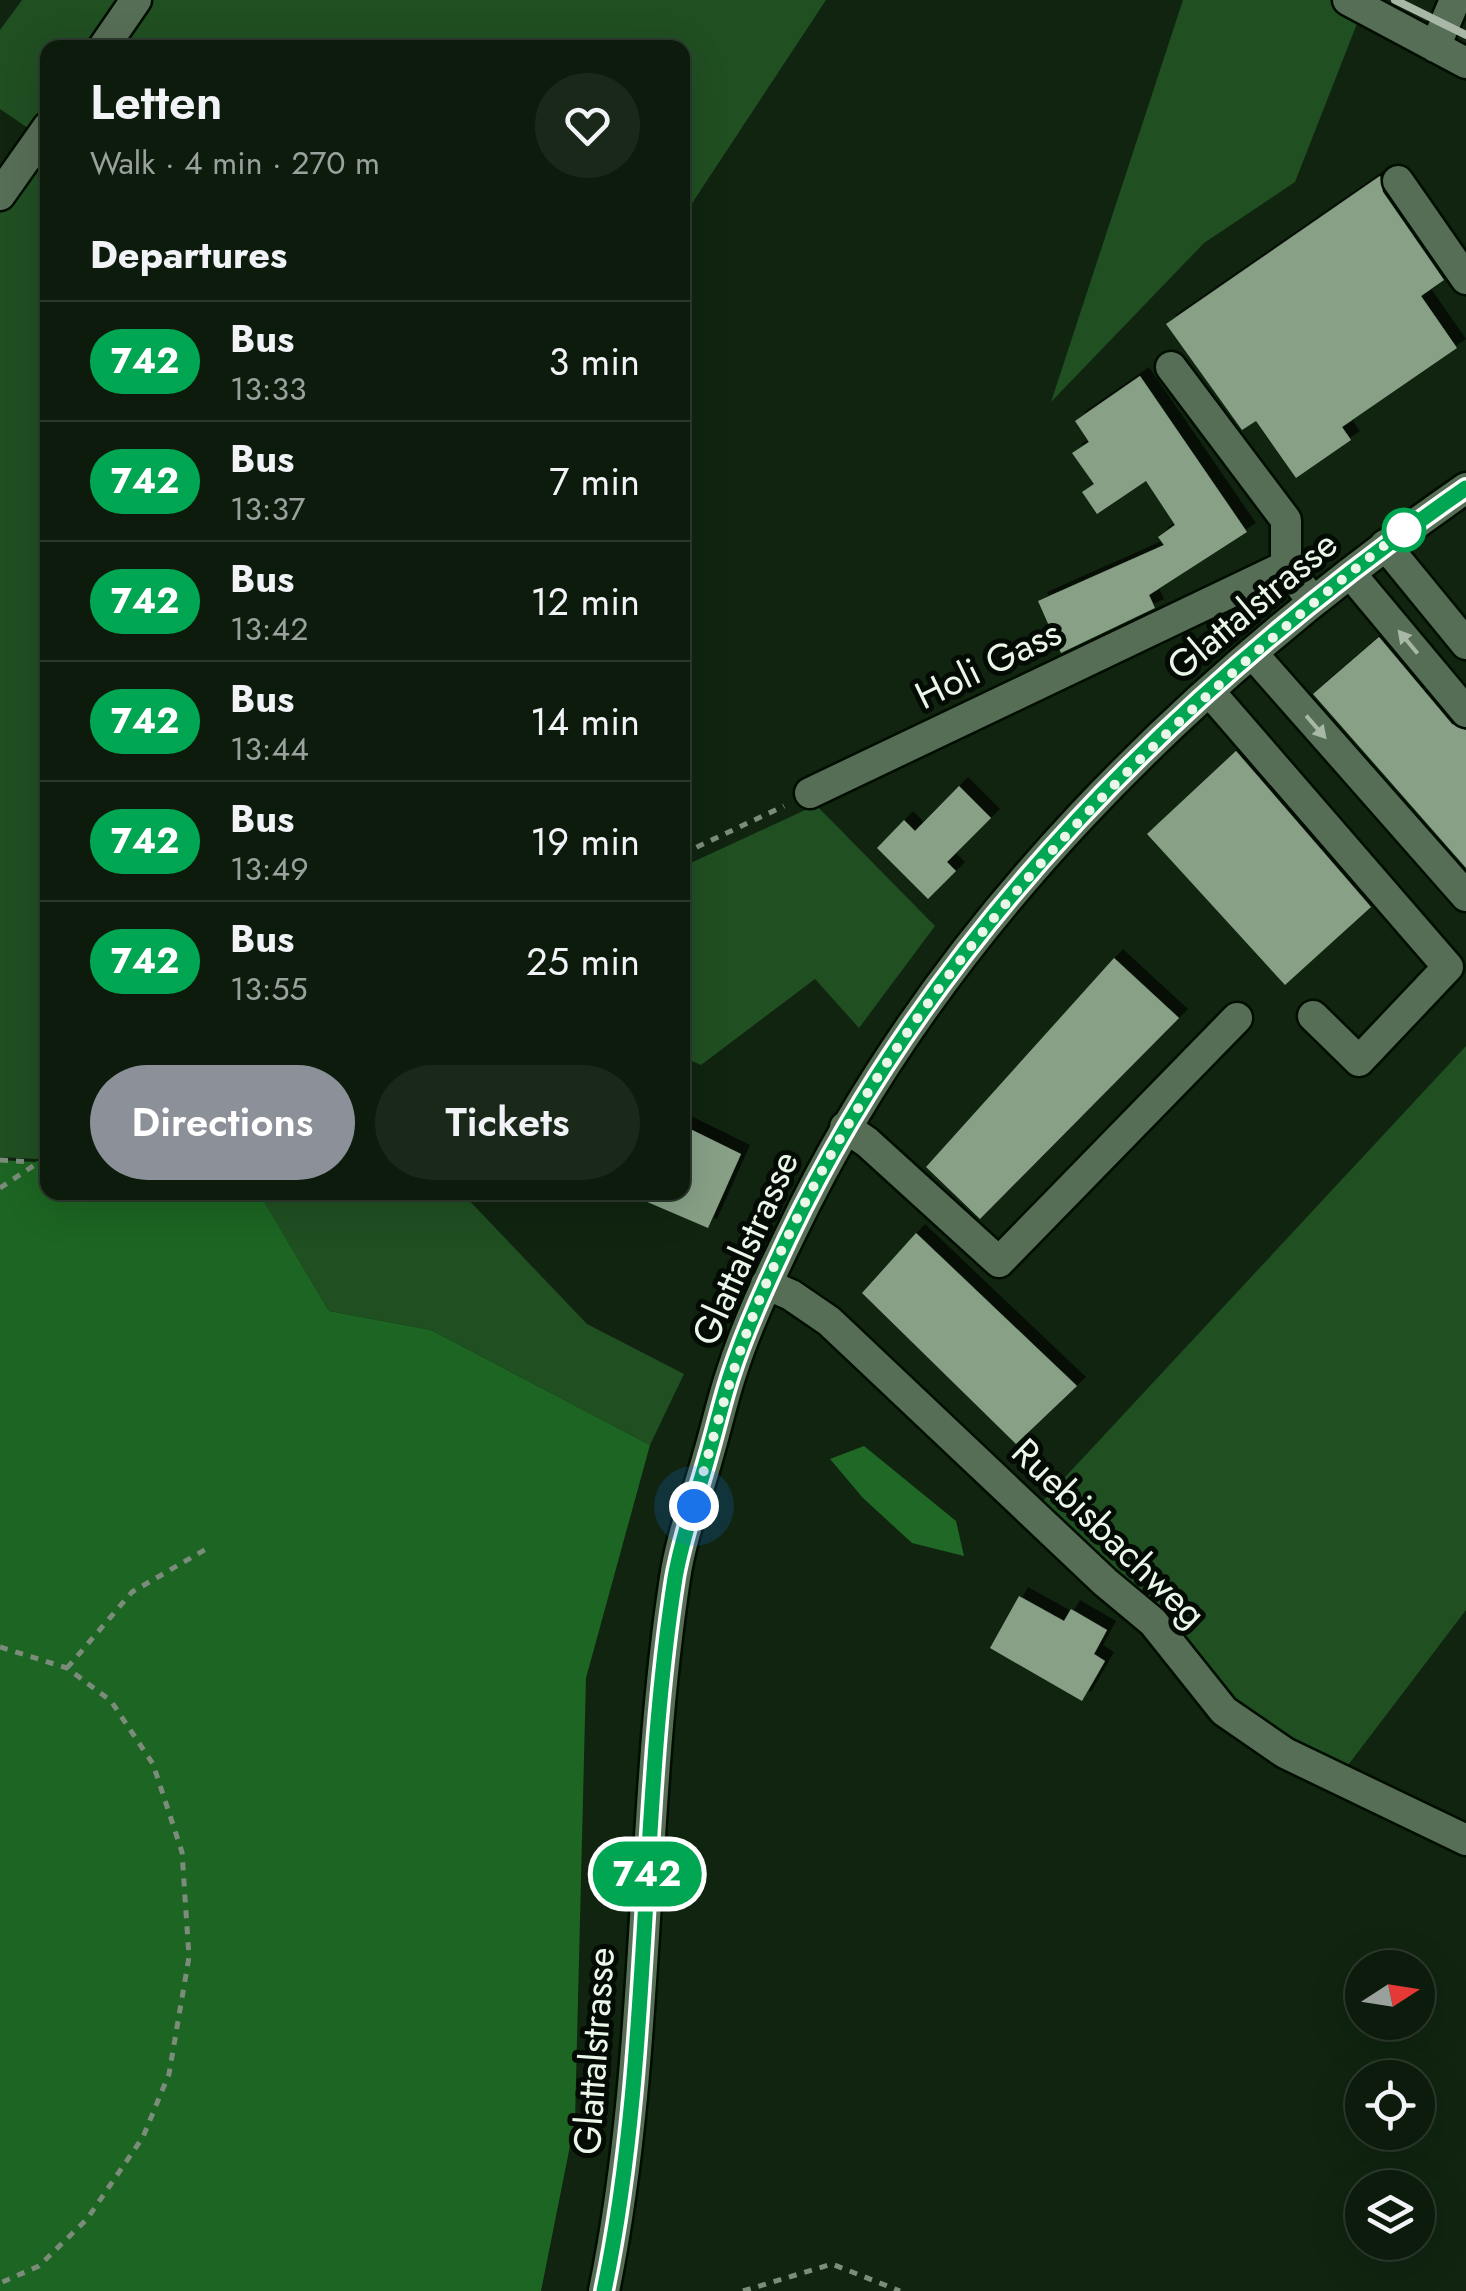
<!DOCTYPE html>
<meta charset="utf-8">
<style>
:root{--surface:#0c1b0c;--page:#1a281a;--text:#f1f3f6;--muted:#9aa19d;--line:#2c392d;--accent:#8c9099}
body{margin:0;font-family:Jost,sans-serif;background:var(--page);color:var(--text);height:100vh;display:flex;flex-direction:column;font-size:38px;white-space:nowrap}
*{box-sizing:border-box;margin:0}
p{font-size:32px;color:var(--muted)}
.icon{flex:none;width:55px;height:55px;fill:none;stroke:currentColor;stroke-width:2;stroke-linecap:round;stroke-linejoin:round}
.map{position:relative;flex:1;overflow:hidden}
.drawer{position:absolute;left:40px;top:40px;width:650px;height:1160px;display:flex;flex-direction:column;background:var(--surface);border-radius:20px;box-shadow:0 10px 40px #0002,0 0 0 2px var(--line)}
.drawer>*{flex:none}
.badge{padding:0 20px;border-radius:32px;font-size:35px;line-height:65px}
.needle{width:65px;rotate:78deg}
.buttons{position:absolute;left:1345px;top:1950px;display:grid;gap:20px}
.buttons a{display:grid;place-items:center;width:90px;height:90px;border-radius:50%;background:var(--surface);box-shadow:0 10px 40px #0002,0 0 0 2px var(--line);font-size:50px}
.you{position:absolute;width:50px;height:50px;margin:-25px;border:8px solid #fff;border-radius:50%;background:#1a73e8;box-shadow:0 0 0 15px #1a73e833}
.map>.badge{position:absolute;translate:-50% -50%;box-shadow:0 0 0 5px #fff}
h2{padding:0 50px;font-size:38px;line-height:90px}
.round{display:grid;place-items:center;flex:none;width:105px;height:105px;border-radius:52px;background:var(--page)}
.head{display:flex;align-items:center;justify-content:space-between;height:170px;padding:0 50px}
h1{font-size:48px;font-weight:600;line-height:75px}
.primary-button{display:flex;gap:20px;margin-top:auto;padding:20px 50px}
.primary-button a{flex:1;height:115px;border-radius:60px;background:var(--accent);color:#fff;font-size:40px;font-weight:600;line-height:115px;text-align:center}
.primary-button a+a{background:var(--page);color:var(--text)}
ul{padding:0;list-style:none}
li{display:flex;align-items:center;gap:30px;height:120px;padding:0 50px;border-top:2px solid var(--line)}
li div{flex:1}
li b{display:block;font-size:38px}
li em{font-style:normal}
li .badge{min-width:110px;font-weight:700;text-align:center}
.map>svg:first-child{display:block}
.green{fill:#204f22}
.forest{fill:#1c6522}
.water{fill:#206825}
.building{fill:#87a086;filter:url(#shadow)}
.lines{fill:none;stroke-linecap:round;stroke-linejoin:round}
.minor-casing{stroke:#000d00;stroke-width:35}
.path{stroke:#7b8c7b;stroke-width:5;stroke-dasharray:8 8;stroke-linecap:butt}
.minor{stroke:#576e56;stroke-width:30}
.rail{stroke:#a8b7a7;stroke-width:8}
.oneway{fill:#a7b9a6}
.line-casing{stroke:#fff;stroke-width:22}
.line{stroke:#00a651;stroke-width:15}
.walk{stroke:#e9f6e8;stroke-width:10;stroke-dasharray:0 18}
.stop-dot{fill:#fff;stroke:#00a651;stroke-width:5}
.labels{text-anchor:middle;stroke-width:10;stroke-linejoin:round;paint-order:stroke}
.street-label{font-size:38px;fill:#e9f6e8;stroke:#040b04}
</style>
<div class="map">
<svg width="1466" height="2291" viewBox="0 0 1466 2291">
<defs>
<filter id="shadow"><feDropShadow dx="9" dy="-9" stdDeviation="0" flood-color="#0009"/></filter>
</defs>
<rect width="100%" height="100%" fill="#102410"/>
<path class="green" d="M 22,0 L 826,0 L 683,217 L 682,48 L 48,48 L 48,1153 L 36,1159 L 0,1157 L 0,208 L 47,141 L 0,109 L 0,30 Z
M 1183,0 L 1331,0 L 1360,16 L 1295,182 L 1204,243 L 1051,402 Z
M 816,805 L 935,926 L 859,1028 L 815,979 L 701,1065 L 683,1057 L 682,867 Z
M 1466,1046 L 1466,1610 L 1339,1777 L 1229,1708 L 1042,1502 Z
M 259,1193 L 462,1193 L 587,1324 L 684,1374 L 650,1445 L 431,1330 L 329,1311 Z"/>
<path class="forest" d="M 47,1157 L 48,1192 L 259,1193 L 329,1311 L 431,1330 L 650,1445 L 586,1678 L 575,2121 L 541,2291 L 0,2291 L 0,1160 L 35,1162 Z"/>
<path class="water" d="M 864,1446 L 956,1521 L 964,1556 L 912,1543 L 863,1498 L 830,1459 Z"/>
<path class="building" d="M 1380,176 L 1383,192 L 1444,280 L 1421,296 L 1457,348 L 1342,427 L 1351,440 L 1296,478 L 1256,421 L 1242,430 L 1166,324 Z
M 1140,376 L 1247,532 L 1149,595 L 1155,608 L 1061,653 L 1038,601 L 1164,545 L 1158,537 L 1175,525 L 1146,481 L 1097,514 L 1082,492 L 1094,484 L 1072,453 L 1089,442 L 1075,421 Z
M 1379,637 L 1452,724 L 1466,730 L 1466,868 L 1313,694 Z
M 1236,751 L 1371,907 L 1285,985 L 1147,834 Z
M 959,786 L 991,818 L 947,862 L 956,871 L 928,899 L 877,848 L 904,820 L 915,831 Z
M 1114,958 L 1179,1018 L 980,1219 L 926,1167 Z
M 682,1125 L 741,1154 L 708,1228 L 624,1192 L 682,1192 Z
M 916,1233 L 1077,1386 L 1016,1444 L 862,1293 Z
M 1019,1596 L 1064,1621 L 1071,1609 L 1107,1630 L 1094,1654 L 1105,1661 L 1082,1701 L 990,1648 Z"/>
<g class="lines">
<defs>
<path id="minor" d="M 1348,0 L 1466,63
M 1435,47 L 1455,0
M 103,48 L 136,0
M 1398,181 L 1466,279
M 0,195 L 48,127
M 1171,367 L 1286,520 L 1286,566
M 1385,545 L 1466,644
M 1350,573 L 1466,712
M 1252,653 L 1466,896
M 1209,691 L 1448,967 L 1359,1061 L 1313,1016
M 810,793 L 1286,566 L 1313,602
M 845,1127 L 867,1142 L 999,1262 L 1237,1018
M 766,1284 L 791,1295 L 829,1321 L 1105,1582 L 1153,1622 L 1224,1711 L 1285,1753 L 1466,1840
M 604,2291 C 652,2056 639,1815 675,1578 C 681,1537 697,1496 708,1456 C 716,1429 722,1401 731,1374 C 747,1324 770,1276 793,1229 C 939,925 1192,678 1466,488"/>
</defs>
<use href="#minor" class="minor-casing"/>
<path class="path" d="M 682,854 L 784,806
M 0,1160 L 32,1162
M 0,1188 L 48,1156
M 0,1647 L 67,1668 L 111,1701 L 153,1764 L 182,1852 L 189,1957 L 169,2074 L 143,2137 L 87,2219 L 39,2266 L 0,2283
M 67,1668 L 132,1592 L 208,1548
M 743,2291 L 832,2264 L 900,2291"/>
<use href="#minor" class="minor"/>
<path class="rail" d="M 1395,0 L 1466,35"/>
</g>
<defs><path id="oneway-solid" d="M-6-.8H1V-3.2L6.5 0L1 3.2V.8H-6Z" transform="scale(2.5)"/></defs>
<g class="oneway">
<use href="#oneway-solid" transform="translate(1408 642) rotate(-130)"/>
<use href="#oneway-solid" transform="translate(1316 727) rotate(49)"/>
</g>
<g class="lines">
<defs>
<path id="line" d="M 604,2291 C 653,2056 638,1814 675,1578 C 682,1537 697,1496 708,1456 C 716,1429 722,1401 731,1374 C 746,1328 767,1283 788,1238 C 935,930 1188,681 1466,488"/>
</defs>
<use href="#line" class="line-casing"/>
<use href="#line" class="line"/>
<path class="walk" d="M 694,1506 C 715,1431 735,1356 766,1284 C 906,968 1137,740 1404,530"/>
</g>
<circle class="stop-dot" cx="1404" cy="530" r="20"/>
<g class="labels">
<g class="street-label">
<text transform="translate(1252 605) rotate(-40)" y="13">Glattalstrasse</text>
<text transform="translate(988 664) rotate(-26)" y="13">Holi Gass</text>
<text transform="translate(745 1248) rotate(-66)" y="13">Glattalstrasse</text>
<text transform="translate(1109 1533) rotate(44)" y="13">Ruebisbachweg</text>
<text transform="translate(594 2051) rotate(-86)" y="13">Glattalstrasse</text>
</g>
</g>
</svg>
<div class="buttons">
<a><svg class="needle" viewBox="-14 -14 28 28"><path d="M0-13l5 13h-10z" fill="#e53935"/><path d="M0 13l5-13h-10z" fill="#9aa19d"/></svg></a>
<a><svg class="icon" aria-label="locate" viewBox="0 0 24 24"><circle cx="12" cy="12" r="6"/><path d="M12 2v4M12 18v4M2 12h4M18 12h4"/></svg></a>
<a><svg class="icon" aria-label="layers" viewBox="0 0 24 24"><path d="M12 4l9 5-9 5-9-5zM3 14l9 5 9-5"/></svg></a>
</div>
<div class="you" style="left:694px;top:1506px"></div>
<b class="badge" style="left:647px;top:1874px;background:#00a651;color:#fff">742</b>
<section class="drawer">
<div class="head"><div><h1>Letten</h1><p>Walk · 4 min · 270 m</p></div><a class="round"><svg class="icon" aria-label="heart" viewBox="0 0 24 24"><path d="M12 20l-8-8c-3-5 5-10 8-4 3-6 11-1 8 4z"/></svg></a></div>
<h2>Departures</h2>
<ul>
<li><span class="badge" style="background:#00a651;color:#fff">742</span><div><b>Bus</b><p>13:33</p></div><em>3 min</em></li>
<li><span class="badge" style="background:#00a651;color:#fff">742</span><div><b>Bus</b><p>13:37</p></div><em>7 min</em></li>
<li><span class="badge" style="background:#00a651;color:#fff">742</span><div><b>Bus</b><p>13:42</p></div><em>12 min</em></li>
<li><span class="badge" style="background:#00a651;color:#fff">742</span><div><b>Bus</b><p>13:44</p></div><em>14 min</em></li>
<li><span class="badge" style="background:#00a651;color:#fff">742</span><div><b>Bus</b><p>13:49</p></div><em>19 min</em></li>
<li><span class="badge" style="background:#00a651;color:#fff">742</span><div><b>Bus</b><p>13:55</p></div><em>25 min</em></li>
</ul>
<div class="primary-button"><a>Directions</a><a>Tickets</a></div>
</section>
</div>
